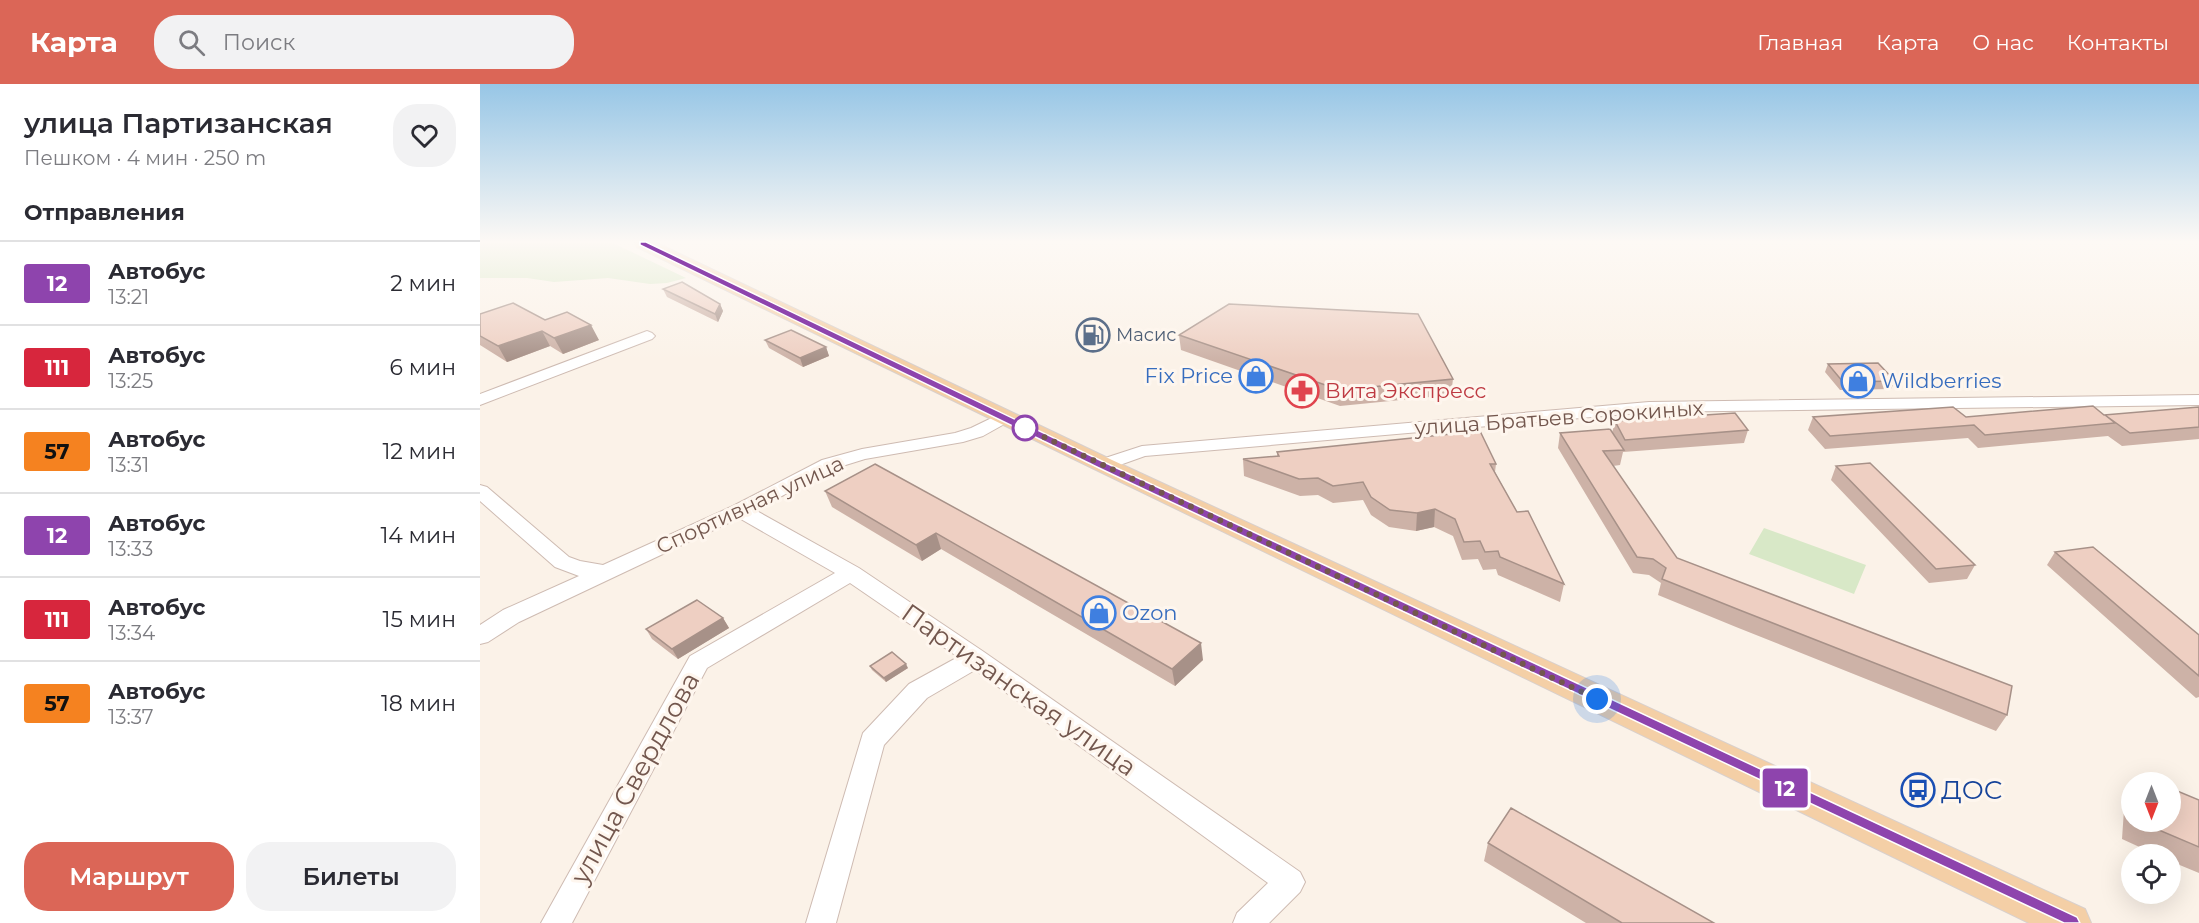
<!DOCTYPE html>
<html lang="ru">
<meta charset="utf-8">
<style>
:root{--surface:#fff;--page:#f2f2f3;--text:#2b2b33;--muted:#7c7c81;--line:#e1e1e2;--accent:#db6657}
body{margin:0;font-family:Montserrat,sans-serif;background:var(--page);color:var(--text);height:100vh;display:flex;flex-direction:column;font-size:22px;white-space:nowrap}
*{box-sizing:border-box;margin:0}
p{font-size:20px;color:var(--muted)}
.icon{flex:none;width:33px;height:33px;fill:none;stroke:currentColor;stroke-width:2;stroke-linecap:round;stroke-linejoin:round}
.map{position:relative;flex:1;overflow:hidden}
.details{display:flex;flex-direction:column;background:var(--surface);width:480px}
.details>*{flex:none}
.badge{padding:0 12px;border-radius:4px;font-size:21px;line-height:39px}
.needle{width:39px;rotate:180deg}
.fabs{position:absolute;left:1641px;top:688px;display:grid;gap:12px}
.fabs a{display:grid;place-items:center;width:60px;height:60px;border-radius:50%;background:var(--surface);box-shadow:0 6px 24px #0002;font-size:30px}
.you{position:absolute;width:30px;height:30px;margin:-15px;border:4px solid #fff;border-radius:50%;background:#1a73e8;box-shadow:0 0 0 9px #1a73e833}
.map>.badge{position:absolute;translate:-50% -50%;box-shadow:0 0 0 3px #fff}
h2{padding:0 24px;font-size:22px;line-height:54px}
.round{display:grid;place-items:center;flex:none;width:63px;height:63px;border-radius:24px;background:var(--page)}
.overview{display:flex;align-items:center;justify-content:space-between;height:102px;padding:0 24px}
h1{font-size:28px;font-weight:600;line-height:45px}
.button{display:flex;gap:12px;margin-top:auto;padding:12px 24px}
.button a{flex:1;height:69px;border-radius:24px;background:var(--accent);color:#fff;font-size:24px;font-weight:600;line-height:69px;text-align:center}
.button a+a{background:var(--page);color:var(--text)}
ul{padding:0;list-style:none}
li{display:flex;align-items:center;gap:18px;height:84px;padding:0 24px;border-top:2px solid var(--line)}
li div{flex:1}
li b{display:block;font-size:22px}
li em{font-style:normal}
li .badge{min-width:66px;font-weight:700;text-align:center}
header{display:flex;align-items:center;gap:36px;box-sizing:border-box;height:84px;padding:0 30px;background:var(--accent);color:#fff}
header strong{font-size:28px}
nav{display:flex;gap:33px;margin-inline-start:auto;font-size:21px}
.search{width:420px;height:54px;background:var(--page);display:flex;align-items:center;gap:15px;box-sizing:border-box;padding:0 21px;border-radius:24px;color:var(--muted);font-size:22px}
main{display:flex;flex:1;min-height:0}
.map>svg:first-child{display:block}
.green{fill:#d8e8c7}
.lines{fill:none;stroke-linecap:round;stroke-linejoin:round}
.minor-casing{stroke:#cebbb2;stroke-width:2}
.major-casing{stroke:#d8d0cd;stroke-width:2}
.minor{fill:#fff;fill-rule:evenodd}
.major{fill:#f4cfa6;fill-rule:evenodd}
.wall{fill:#cdb2a7}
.shaded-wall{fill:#a79188}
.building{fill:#eecfc2;stroke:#a79188;stroke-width:1.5}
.line{fill:#8e44ad;stroke:#fff;stroke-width:1.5}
.walk{stroke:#73574e;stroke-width:6;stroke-dasharray:0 10.8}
.stop-dot{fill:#fff;stroke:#8e44ad;stroke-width:3}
.labels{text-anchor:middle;stroke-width:6;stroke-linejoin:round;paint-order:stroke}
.far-service-label{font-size:18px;fill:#4e5e75;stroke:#fef6ee;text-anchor:start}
.shop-label{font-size:21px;fill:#366cbe;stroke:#fef6ee;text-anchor:start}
.health-label{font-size:21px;fill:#be3a42;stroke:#fef6ee;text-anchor:start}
.street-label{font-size:21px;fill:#73574e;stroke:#fef6ee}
.near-street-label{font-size:26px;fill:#73574e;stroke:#fef6ee}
.near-transit-label{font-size:26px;fill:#164399;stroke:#fef6ee;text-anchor:start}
</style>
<header>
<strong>Карта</strong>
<div class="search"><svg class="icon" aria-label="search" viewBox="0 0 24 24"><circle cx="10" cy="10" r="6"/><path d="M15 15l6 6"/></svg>Поиск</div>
<nav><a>Главная</a><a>Карта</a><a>О нас</a><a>Контакты</a></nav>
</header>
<main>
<section class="details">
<div class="overview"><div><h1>улица Партизанская</h1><p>Пешком · 4 мин · 250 m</p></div><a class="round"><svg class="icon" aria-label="heart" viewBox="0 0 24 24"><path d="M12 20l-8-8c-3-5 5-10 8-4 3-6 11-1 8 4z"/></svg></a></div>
<h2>Отправления</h2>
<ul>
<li><span class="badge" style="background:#8e44ad;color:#fff">12</span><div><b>Автобус</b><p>13:21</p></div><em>2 мин</em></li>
<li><span class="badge" style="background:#d7263d;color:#fff">111</span><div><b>Автобус</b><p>13:25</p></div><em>6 мин</em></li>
<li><span class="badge" style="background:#f58220;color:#111">57</span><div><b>Автобус</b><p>13:31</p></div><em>12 мин</em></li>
<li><span class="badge" style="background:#8e44ad;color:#fff">12</span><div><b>Автобус</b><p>13:33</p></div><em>14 мин</em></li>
<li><span class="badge" style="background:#d7263d;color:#fff">111</span><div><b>Автобус</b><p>13:34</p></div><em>15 мин</em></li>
<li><span class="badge" style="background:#f58220;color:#111">57</span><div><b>Автобус</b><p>13:37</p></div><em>18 мин</em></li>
</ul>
<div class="button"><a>Маршрут</a><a>Билеты</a></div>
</section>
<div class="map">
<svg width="1719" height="839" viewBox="0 0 1719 839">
<rect width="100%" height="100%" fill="#fbf2e8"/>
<path class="green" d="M 0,159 L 133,159 L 206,194 L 187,199 L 170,200 L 128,194 L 74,198 L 47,194 L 0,194 Z
M 1284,444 L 1386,481 L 1374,510 L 1269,470 Z"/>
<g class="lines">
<defs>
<path id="minor" d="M 167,247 L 172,249 L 175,252 L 172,255 L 0,321 L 0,310 Z
M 1719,311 L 1719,321 L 1169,328 L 665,372 L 623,387 L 616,385 L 614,381 L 616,377 L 662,362 L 1169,318 Z
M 522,329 L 528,330 L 531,334 L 528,338 L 503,352 L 483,358 L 385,375 L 356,384 L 275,426 L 379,484 L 504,568 L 820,788 L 825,798 L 820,808 L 789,839 L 753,839 L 757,829 L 788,799 L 495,586 L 447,614 L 404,661 L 356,839 L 326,839 L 383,649 L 429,600 L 478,573 L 370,499 L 227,584 L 92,839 L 61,839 L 210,572 L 355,489 L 259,434 L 39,538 L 8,558 L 0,560 L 0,541 L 23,526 L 99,492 L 75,483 L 0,417 L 0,401 L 7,403 L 89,473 L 100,477 L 123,481 L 253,422 L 342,376 L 382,365 L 475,349 L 491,344 Z"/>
<path id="major" d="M 155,159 L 177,159 L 632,376 L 1605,825 L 1611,839 L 1549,839 L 157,163 Z"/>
</defs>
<use href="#minor" class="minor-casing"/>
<use href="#major" class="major-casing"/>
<use href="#minor" class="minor"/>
<use href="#major" class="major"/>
</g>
<path class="wall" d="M 183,205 L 240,220 L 243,227 L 238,238 L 187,213 Z
M 0,230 L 65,236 L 119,256 L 83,270 L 70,262 L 27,278 L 0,261 Z
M 699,251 L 973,295 L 971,311 L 860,322 L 701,266 Z
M 285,256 L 346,263 L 349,272 L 323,283 L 289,264 Z
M 1348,280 L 1415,297 L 1411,305 L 1360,306 L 1345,288 Z
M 1719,323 L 1719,355 L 1642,362 L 1628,352 L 1498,364 L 1488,354 L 1345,365 L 1328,346 L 1333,333 L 1486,333 L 1624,331 Z
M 1135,337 L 1268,346 L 1264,359 L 1143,368 L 1140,381 L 1133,382 L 1197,474 L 1527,631 L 1516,647 L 1256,543 L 1178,511 L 1181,499 L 1169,491 L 1153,489 L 1078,364 L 1080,349 L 1132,349 Z
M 797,368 L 1016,380 L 1015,388 L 1037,428 L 1084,500 L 1080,518 L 1018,491 L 1016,485 L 1003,486 L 998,475 L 982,476 L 973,452 L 954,443 L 936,447 L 909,443 L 891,431 L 883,416 L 853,419 L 838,411 L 820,412 L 764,392 L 763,375 L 797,372 Z
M 395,380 L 723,576 L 695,602 L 461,465 L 442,477 L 352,423 L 345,407 Z
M 1356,382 L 1495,481 L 1487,495 L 1449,499 L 1351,396 Z
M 1575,468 L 1719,551 L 1719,613 L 1716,614 L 1567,481 Z
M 243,534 L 249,544 L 198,575 L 172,555 L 166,545 Z
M 390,582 L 428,584 L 406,598 L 392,586 Z
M 1661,692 L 1678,699 L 1655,699 Z
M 1652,703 L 1652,738 L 1690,738 L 1719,716 L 1719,789 L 1690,777 L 1690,771 L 1677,771 L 1642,755 L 1645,711 Z
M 1008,759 L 1234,839 L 1106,839 L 1004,777 Z"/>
<path class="shaded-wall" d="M 240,220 L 243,227 L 238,238 L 235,230 Z
M 111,241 L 119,256 L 83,270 L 74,254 Z
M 62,247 L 70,262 L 27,278 L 18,262 Z
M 346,263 L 349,272 L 323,283 L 320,274 Z
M 955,425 L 954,443 L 936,447 L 937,429 Z
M 456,449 L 461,465 L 442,477 L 436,461 Z
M 243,534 L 249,544 L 198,575 L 192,565 Z
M 721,559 L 723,576 L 695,602 L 692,585 Z
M 426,580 L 428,584 L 406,598 L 404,594 Z"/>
<path class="building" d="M 202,198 L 240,220 L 235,230 L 183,205 Z
M 33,219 L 65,236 L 87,228 L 111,241 L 74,254 L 62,247 L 18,262 L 0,252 L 0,230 Z
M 749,220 L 938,230 L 973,295 L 860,306 L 699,251 Z
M 311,246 L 346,263 L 320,274 L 285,256 Z
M 1398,279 L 1415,297 L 1363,298 L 1348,280 Z
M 1613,322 L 1624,331 L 1719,323 L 1719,343 L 1650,349 L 1625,331 L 1635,339 L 1505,351 L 1494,341 L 1350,352 L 1333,333 L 1473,323 L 1486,333 Z
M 1255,329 L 1268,346 L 1145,356 L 1135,337 Z
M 1130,345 L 1144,366 L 1123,367 L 1197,474 L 1532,602 L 1527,631 L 1262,527 L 1182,495 L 1186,484 L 1173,475 L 1157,473 L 1080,349 Z
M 1000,347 L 1016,380 L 1010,380 L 1037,428 L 1048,427 L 1084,500 L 1020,473 L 1018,467 L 1005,468 L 1000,457 L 984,458 L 975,435 L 955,425 L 937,429 L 910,426 L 891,413 L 883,398 L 853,402 L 838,394 L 819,395 L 763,375 L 799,372 L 797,368 Z
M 1390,379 L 1495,481 L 1456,485 L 1356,382 Z
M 395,380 L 721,559 L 692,585 L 456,449 L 436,461 L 345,407 Z
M 1613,463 L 1719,551 L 1719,592 L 1575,468 Z
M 217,516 L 243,534 L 192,565 L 166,545 Z
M 412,568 L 426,580 L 404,594 L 390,582 Z
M 1661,692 L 1678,699 L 1661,699 Z
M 1690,704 L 1719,716 L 1719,763 L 1660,738 L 1690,738 Z
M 1031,724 L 1234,839 L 1142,839 L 1008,759 Z"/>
<linearGradient id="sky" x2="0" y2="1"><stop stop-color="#97c6e6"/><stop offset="0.57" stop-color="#fdf9f5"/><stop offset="1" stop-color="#fdf9f5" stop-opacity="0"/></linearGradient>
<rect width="1719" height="277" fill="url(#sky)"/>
<path class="line" d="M 160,158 L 166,158 L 626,379 L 1597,833 L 1600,839 L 1584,839 L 619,384 L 160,161 Z"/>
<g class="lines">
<path class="walk" d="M 545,344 L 1117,615"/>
</g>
<defs>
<symbol id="fuel-ring" viewBox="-11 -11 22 22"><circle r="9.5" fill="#fef6ee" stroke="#5c6f8a" stroke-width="1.5"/><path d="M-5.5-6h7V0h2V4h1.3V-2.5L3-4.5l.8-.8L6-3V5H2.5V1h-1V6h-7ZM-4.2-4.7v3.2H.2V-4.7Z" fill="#5c6f8a"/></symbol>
<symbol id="shop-ring" viewBox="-11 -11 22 22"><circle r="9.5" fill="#fef6ee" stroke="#3f7fe0" stroke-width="1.5"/><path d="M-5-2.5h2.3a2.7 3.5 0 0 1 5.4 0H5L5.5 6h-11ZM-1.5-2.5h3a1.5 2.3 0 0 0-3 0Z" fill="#3f7fe0"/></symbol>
<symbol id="pharmacy-ring" viewBox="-11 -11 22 22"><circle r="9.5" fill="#fef6ee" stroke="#e0444e" stroke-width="1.5"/><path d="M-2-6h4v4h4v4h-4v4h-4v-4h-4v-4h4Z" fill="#e0444e"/></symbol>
<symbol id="bus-ring" viewBox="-11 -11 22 22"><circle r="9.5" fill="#fef6ee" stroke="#1a4fb4" stroke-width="1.5"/><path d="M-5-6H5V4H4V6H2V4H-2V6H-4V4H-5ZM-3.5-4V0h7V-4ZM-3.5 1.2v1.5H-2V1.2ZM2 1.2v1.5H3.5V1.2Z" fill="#1a4fb4"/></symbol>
</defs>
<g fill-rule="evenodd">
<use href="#fuel-ring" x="594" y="232" width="38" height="38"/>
<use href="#shop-ring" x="757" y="273" width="38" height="38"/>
<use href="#shop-ring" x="1359" y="278" width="38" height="38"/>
<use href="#pharmacy-ring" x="803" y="288" width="38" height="38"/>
<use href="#shop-ring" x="600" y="510" width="38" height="38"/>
<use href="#bus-ring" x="1419" y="687" width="38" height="38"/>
</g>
<circle class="stop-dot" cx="545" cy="344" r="12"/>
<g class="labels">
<g class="far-service-label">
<text x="636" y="257">Масис</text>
</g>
<g class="shop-label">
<text x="753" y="299" text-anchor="end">Fix Price</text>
<text x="1401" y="304">Wildberries</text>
<text x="642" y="536">Ozon</text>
</g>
<g class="health-label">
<text x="845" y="314">Вита Экспресс</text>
</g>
<g class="street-label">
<text transform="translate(1079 334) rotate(-4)" y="7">улица Братьев Сорокиных</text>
<text transform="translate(270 421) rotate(-25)" y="7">Спортивная улица</text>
</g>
<g class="near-street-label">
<text transform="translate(539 606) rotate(35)" y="9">Партизанская улица</text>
<text transform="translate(155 694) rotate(-61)" y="9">улица Свердлова</text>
</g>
<g class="near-transit-label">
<text x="1461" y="715">ДОС</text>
</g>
</g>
</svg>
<div class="fabs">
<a><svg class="needle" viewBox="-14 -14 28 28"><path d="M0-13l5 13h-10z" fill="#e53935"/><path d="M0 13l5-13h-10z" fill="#7c7c81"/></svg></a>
<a><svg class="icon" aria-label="locate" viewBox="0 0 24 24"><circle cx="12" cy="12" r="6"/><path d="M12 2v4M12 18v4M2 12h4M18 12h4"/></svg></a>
</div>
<div class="you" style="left:1117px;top:615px"></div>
<b class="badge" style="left:1305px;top:704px;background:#8e44ad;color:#fff">12</b>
</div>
</main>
